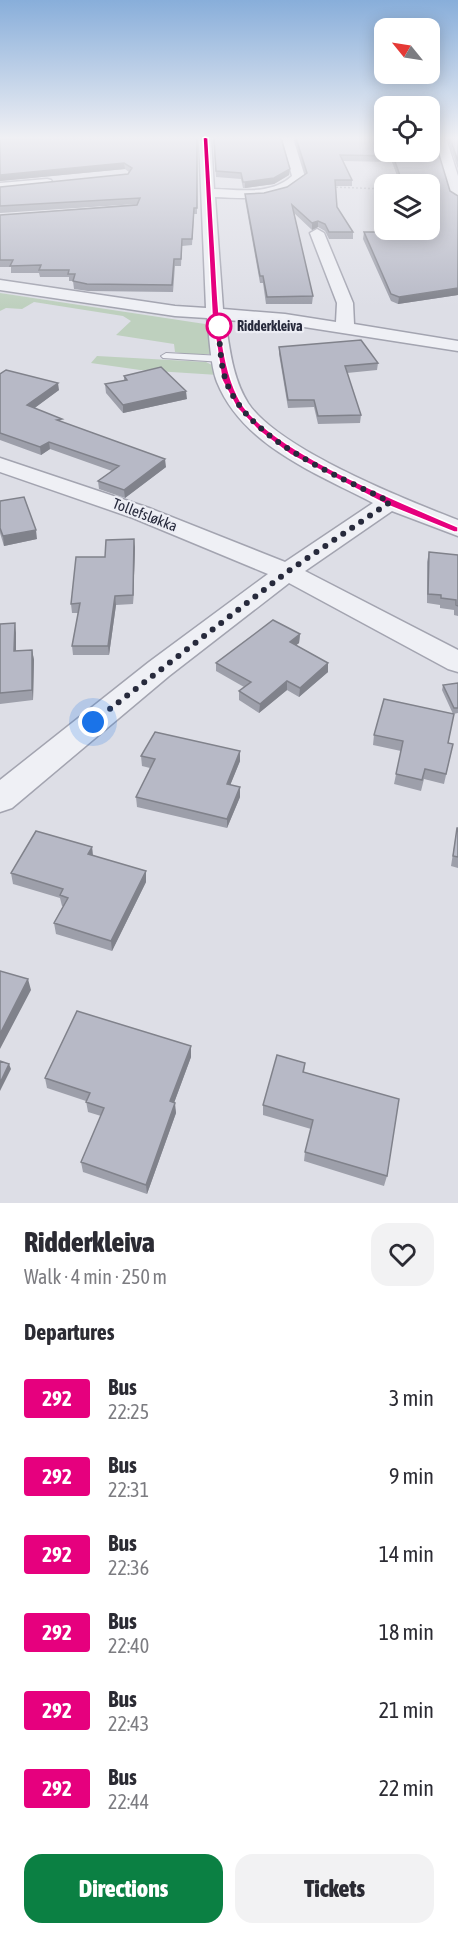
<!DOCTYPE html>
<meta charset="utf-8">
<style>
:root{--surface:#fff;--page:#f2f2f3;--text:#2b2b33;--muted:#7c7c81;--accent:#0b8043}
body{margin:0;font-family:"Asap Condensed",sans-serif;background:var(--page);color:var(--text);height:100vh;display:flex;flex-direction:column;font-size:22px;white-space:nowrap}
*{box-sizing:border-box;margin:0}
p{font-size:20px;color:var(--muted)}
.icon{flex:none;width:33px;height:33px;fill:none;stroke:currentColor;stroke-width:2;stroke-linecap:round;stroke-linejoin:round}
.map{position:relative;height:1203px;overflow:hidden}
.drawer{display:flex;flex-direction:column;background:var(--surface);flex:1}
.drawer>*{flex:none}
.badge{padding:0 12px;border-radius:4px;font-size:21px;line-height:39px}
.needle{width:39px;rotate:300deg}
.buttons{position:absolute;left:374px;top:18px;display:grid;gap:12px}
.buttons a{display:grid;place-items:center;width:66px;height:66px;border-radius:12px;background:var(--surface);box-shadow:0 3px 15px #0003;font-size:30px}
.you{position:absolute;width:30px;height:30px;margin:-15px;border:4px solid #fff;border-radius:50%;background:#1a73e8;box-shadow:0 0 0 9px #1a73e833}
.map>.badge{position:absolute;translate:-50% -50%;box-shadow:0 0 0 3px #fff}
h2{padding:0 24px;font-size:22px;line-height:54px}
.round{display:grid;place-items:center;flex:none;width:63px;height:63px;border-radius:18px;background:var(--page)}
.overview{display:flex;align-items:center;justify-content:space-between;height:102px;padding:0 24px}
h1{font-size:28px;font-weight:800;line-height:45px}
.cta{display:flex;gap:12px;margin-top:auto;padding:12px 24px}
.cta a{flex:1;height:69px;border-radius:18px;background:var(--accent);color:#fff;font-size:24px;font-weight:800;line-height:69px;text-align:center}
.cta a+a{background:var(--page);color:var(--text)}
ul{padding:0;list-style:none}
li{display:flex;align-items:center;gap:18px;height:78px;padding:0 24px}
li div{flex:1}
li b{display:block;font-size:22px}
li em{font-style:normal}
li .badge{min-width:66px;font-weight:700;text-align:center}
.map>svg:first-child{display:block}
.green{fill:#bed0be}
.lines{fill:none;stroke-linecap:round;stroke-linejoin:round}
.lane-casing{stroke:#a3a4b0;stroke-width:2}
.street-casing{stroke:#a3a4b0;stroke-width:3}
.path{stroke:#b7b9c1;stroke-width:1.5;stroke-dasharray:2 2;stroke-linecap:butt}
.lane{fill:#eff0f5;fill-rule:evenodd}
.street{fill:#eff0f5;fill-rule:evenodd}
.wall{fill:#9d9faa}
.shaded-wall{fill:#80828b}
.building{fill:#b7b9c6;stroke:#80828b;stroke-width:1.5}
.line{fill:#e6007e;stroke:#fff;stroke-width:1.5}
.walk{stroke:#272a3c;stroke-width:6;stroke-dasharray:0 10.8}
.stop-dot{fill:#fff;stroke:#e6007e;stroke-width:3}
.labels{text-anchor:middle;stroke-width:4.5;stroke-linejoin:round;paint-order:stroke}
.far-stop-label{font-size:14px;font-weight:bold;fill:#272a3c;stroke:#ecedf4;text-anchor:start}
.street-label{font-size:15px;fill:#272a3c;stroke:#ecedf4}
</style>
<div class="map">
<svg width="458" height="1203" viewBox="0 0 458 1203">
<rect width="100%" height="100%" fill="#dddee6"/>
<path class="green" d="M 0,293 L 205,324 L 212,330 L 211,354 L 187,354 L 175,352 L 174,344 L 116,335 L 131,321 L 123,316 L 34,302 L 22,309 L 6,308 L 0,311 Z
M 97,356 L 206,362 L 216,367 L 218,375 L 140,370 L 91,363 Z"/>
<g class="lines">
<defs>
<path id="lane" d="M 166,353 L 222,356 L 227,359 L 222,362 L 163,358 L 161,356 Z"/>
<path id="street" d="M 199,138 L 211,138 L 214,189 C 241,190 271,195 292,176 L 282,138 L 293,138 L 305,177 C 284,203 245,198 215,197 L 223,309 L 285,314 L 336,322 L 337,303 L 310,233 L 317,229 L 324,233 L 353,303 L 354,324 L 458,341 L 458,351 L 285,324 L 225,320 C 230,349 232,377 248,403 C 278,449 406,500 458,520 L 458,536 L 392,511 L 305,571 L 458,650 L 458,672 L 448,669 L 289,583 L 169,676 L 12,808 L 0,812 L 0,780 L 149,662 L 268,574 L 133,518 L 0,472 L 0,458 L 149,508 L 285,562 L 373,503 C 316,473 243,446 217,382 C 210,364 210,338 207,318 L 175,316 L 0,290 L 0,280 L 175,306 L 206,308 Z
M 437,139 L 445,139 L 447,141 L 458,176 L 458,201 L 451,197 L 435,141 Z
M 47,179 L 51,180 L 53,183 L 51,186 L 0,191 L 0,183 Z"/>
</defs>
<use href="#lane" class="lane-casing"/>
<use href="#street" class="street-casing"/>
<path class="path" d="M 332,187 L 384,189"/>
<use href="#lane" class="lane"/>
<use href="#street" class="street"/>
</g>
<path class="wall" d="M 197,138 L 197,214 L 194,214 L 192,245 L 182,246 L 181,266 L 175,266 L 173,292 L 88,291 L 74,289 L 73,281 L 69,281 L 69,277 L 40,277 L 39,273 L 11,273 L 11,267 L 0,267 L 0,215 L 137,204 L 0,213 L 0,187 L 128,174 L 129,172 L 125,169 L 0,181 L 0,139 Z
M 213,138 L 290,169 L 289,175 L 274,184 L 245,188 L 243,188 L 241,179 L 216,177 Z
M 294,138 L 384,138 L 384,152 L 429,152 L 429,138 L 436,138 L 434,140 L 450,191 L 458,196 L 458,295 L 398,304 L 391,301 L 363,239 L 364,232 L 405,232 L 404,230 L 429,230 L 429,184 L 400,184 L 392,162 L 343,161 L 352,180 L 352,186 L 336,186 L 337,207 L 353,232 L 353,239 L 329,239 L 325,231 L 318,227 L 312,230 L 294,213 L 313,296 L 312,304 L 266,304 L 263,283 L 260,283 L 245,200 L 245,194 L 264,193 L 287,187 L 305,174 Z
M 447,138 L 458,138 L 458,169 Z
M 279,347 L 378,363 L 377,370 L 347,373 L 361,415 L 360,423 L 318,424 L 314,407 L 288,408 L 279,354 Z
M 0,374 L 59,390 L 34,408 L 62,422 L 166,467 L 125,498 L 99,489 L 98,481 L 112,471 L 50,449 L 41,455 L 0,440 Z
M 124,376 L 187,399 L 123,413 L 106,393 L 105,384 L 124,381 Z
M 0,501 L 37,539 L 4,546 L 0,533 Z
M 135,547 L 133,604 L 116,605 L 109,655 L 73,655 L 72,646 L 78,613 L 72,613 L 71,604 L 105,557 Z
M 429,552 L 458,555 L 458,616 L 454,615 L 454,610 L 440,608 L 440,605 L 427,603 L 427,562 Z
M 0,624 L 16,633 L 16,651 L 32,650 L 34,660 L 33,700 L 0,704 Z
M 300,634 L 299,643 L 296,645 L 328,663 L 328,672 L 299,697 L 287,690 L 259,713 L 239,700 L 239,691 L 244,687 L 216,671 L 216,663 Z
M 458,683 L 458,713 L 453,714 L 448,743 L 453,744 L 444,784 L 424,779 L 421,791 L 394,784 L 401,751 L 373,745 L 374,735 L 453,714 L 442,690 L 443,685 Z
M 141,756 L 240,761 L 230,785 L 240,787 L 240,797 L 227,828 L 137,807 L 136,797 L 150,768 L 142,766 Z
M 457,828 L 458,828 L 458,868 L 451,866 Z
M 92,847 L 93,856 L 146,871 L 146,882 L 112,951 L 56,934 L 54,923 L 63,906 L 62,906 L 60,898 L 13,884 L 11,873 Z
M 191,1046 L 191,1057 L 174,1103 L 176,1113 L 147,1194 L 83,1172 L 81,1162 L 101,1116 L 88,1112 L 86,1101 L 47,1088 L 45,1078 Z
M 305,1063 L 304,1072 L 387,1176 L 384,1186 L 304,1161 L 305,1152 L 311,1129 L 263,1115 L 263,1105 Z"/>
<path class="shaded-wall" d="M 124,163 L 125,169 L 0,181 L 0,175 Z
M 290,169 L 289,175 L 274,184 L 245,188 L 245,182 Z
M 318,221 L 318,227 L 312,230 L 312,223 Z
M 458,288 L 458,295 L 398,304 L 399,297 Z
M 58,383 L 59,390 L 28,413 L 27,405 Z
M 186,391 L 187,399 L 123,413 L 123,405 Z
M 49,442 L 50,449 L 41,455 L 40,447 Z
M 165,459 L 166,467 L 125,498 L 124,490 Z
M 36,530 L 37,539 L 4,546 L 3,536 Z
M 134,539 L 135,547 L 133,604 L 133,595 Z
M 115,596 L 116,605 L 109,655 L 108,646 Z
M 15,623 L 16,633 L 16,662 L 14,651 Z
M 300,634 L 299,643 L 289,651 L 290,642 Z
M 32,650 L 34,660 L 33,700 L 32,690 Z
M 328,663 L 328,672 L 299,697 L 300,688 Z
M 287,681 L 287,690 L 259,713 L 260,704 Z
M 240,751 L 240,761 L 227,793 L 227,784 Z
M 240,787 L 240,797 L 227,828 L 227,819 Z
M 92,847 L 93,858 L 88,854 Z
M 146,871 L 146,882 L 112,951 L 111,941 Z
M 28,979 L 31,990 L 0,1049 L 0,1034 Z
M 191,1046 L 191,1057 L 171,1111 L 170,1101 Z
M 9,1064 L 11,1069 L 0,1091 L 0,1083 Z
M 175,1103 L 176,1113 L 147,1194 L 146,1185 Z"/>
<path class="building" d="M 197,138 L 197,208 L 194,208 L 192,239 L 182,239 L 181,259 L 174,259 L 172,285 L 87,284 L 73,281 L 75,274 L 68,274 L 69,270 L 39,270 L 41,265 L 10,266 L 13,260 L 0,260 L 0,215 L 137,205 L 140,198 L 0,206 L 0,187 L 128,174 L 132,168 L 124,163 L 0,175 L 0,139 Z
M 214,138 L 281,138 L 290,169 L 274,178 L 245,182 L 243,182 L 241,173 L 216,171 Z
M 296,138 L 384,138 L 384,152 L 429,152 L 429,138 L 434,138 L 450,191 L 458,196 L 458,288 L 399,297 L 391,294 L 364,232 L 407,232 L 407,230 L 429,230 L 429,184 L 403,184 L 393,156 L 340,155 L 352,180 L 335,180 L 337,207 L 353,232 L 329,232 L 325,224 L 318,221 L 312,223 L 292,205 L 313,296 L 267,297 L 263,276 L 260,276 L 245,194 L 264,193 L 287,187 L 307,173 Z
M 450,138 L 458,138 L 458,161 Z
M 361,340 L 378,363 L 345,366 L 361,415 L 318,416 L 314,400 L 288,400 L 279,347 Z
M 161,367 L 186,391 L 123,405 L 105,384 L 127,380 L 124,376 Z
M 6,370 L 58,383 L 27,405 L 62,419 L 57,420 L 165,459 L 124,490 L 98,481 L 119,466 L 49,442 L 40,447 L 0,433 L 0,374 Z
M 24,497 L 36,530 L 3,536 L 0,528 L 0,501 Z
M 134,539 L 133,595 L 115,596 L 108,646 L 72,646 L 80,603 L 71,604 L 76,557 L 105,557 L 106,540 Z
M 429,552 L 458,555 L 458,606 L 456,605 L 456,600 L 441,598 L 441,595 L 428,594 Z
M 273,620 L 300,634 L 290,642 L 328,663 L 300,688 L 287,681 L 260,704 L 239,691 L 251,682 L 216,663 Z
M 15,623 L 14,651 L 32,650 L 32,690 L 0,693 L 0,624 Z
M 458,683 L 458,708 L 454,708 L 443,685 Z
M 384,699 L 454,714 L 448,743 L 453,744 L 446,774 L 425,769 L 422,780 L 396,774 L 403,741 L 374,735 Z
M 155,732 L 240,751 L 227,784 L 240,787 L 227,819 L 136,797 L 155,759 L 141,756 Z
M 457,828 L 458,828 L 458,857 L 453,856 Z
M 36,831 L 92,847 L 88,854 L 146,871 L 111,941 L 54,923 L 68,898 L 60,895 L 63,889 L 11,873 Z
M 0,971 L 28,979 L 0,1034 Z
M 77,1011 L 191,1046 L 170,1101 L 175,1103 L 146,1185 L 81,1162 L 104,1108 L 86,1102 L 90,1093 L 45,1078 Z
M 277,1055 L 305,1063 L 303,1072 L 399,1099 L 387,1176 L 305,1152 L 313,1120 L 263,1105 Z
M 0,1061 L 9,1064 L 0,1083 Z"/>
<linearGradient id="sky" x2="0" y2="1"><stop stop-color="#88aeda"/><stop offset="0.45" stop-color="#f0f0f4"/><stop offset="1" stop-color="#f0f0f4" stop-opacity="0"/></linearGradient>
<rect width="458" height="307" fill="url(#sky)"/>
<path class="line" d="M 205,137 L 208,138 C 210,176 213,214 215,252 C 218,296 218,370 244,407 C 280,455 405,504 458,527 L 458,532 L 454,532 L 387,505 L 291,455 L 258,430 L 237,408 L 222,380 L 212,314 L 203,138 Z"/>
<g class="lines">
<path class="walk" d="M 93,722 L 287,572 L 390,502 C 337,475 245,440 225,378 C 220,361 220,341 218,324 L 219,326"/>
</g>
<circle class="stop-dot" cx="219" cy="326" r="12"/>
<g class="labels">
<g class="far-stop-label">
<text x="237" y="331">Ridderkleiva</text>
</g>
<g class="street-label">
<text transform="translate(145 515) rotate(21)" y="5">Tollefsløkka</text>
</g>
</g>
</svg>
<div class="buttons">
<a><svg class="needle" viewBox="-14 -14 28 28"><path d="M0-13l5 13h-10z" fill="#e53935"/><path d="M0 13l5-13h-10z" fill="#7c7c81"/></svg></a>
<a><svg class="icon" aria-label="locate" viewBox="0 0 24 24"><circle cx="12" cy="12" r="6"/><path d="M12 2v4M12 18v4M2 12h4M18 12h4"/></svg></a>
<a><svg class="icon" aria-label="layers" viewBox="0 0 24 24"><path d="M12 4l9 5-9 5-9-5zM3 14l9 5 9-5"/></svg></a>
</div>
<div class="you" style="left:93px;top:722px"></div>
</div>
<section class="drawer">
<div class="overview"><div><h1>Ridderkleiva</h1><p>Walk · 4 min · 250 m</p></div><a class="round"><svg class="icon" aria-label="heart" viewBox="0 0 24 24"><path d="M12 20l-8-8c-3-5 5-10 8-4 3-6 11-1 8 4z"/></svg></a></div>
<h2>Departures</h2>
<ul>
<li><span class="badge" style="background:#e6007e;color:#fff">292</span><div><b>Bus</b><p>22:25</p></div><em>3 min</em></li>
<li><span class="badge" style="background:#e6007e;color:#fff">292</span><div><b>Bus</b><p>22:31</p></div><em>9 min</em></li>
<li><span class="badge" style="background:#e6007e;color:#fff">292</span><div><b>Bus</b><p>22:36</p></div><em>14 min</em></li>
<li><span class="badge" style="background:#e6007e;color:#fff">292</span><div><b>Bus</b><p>22:40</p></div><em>18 min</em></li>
<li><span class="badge" style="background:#e6007e;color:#fff">292</span><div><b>Bus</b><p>22:43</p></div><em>21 min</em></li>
<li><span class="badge" style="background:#e6007e;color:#fff">292</span><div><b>Bus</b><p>22:44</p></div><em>22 min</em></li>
</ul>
<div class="cta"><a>Directions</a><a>Tickets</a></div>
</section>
